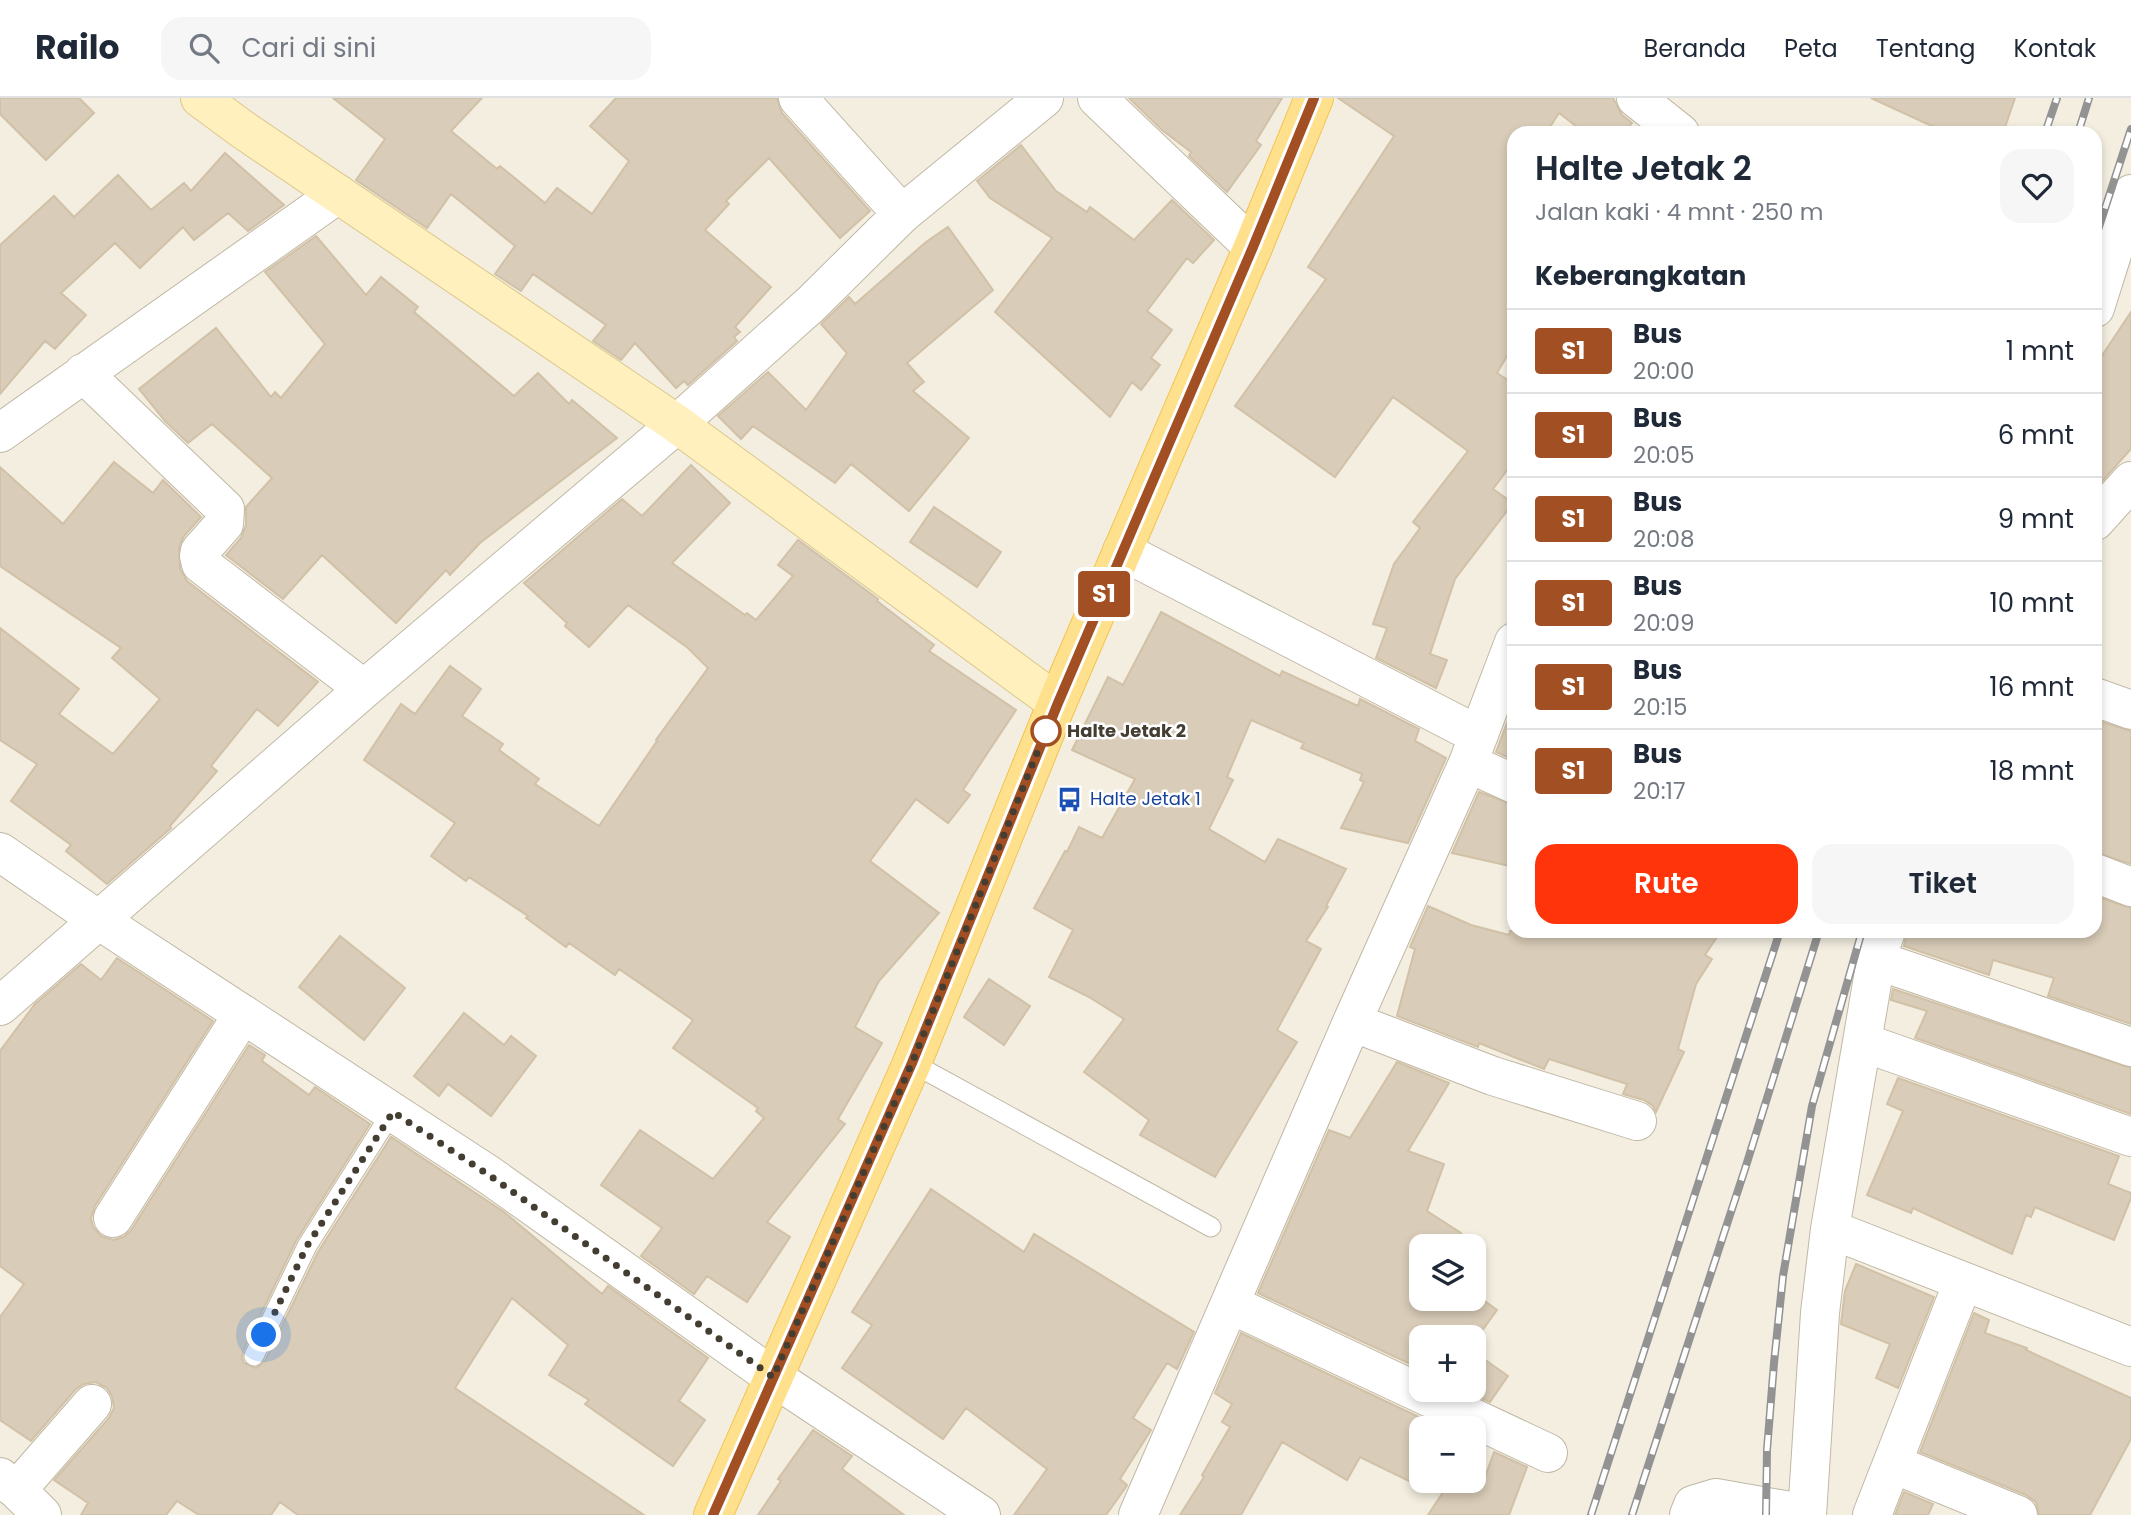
<!DOCTYPE html>
<html lang="id">
<meta charset="utf-8">
<style>
:root{--surface:#fff;--page:#f6f6f7;--text:#1f2937;--muted:#747a83;--line:#e0e1e3;--accent:#ff340b}
body{margin:0;font-family:Poppins,sans-serif;background:var(--page);color:var(--text);height:100vh;display:flex;flex-direction:column;font-size:26px;white-space:nowrap}
*{box-sizing:border-box;margin:0}
p{font-size:23px;color:var(--muted)}
.icon{flex:none;width:38px;height:38px;fill:none;stroke:currentColor;stroke-width:2;stroke-linecap:round;stroke-linejoin:round}
.map{position:relative;flex:1;overflow:hidden}
.drawer{position:absolute;left:1507px;top:28px;width:595px;height:812px;display:flex;flex-direction:column;background:var(--surface);border-radius:21px;box-shadow:0 4px 10px #0003}
.drawer>*{flex:none}
.badge{padding:0 14px;border-radius:5px;font-size:24px;line-height:46px}
.buttons{position:absolute;left:1409px;top:1136px;display:grid;gap:14px}
.buttons a{display:grid;place-items:center;width:77px;height:77px;border-radius:14px;background:var(--surface);box-shadow:0 4px 10px #0003;font-size:35px}
.you{position:absolute;width:35px;height:35px;margin:-18px;border:5px solid #fff;border-radius:50%;background:#1a73e8;box-shadow:0 0 0 10px #1a73e833}
.map>.badge{position:absolute;translate:-50% -50%;box-shadow:0 0 0 4px #fff}
h2{padding:0 28px;font-size:26px;line-height:63px}
.round{display:grid;place-items:center;flex:none;width:74px;height:74px;border-radius:21px;background:var(--page)}
.summary{display:flex;align-items:center;justify-content:space-between;height:119px;padding:0 28px}
h1{font-size:33px;font-weight:600;line-height:52px}
.primary-button{display:flex;gap:14px;margin-top:auto;padding:14px 28px}
.primary-button a{flex:1;height:80px;border-radius:21px;background:var(--accent);color:#fff;font-size:28px;font-weight:600;line-height:80px;text-align:center}
.primary-button a+a{background:var(--page);color:var(--text)}
ul{padding:0;list-style:none}
li{display:flex;align-items:center;gap:21px;height:84px;padding:0 28px;border-top:2px solid var(--line)}
li div{flex:1}
li b{display:block;font-size:26px}
li em{font-style:normal}
li .badge{min-width:77px;font-weight:700;text-align:center}
header{display:flex;align-items:center;gap:42px;box-sizing:border-box;height:98px;padding:0 35px;background:var(--surface);border-bottom:2px solid var(--line)}
header strong{font-size:33px}
nav{display:flex;gap:38px;margin-inline-start:auto;font-size:24px}
.search{width:490px;height:63px;background:var(--page);display:flex;align-items:center;gap:18px;box-sizing:border-box;padding:0 24px;border-radius:21px;color:var(--muted);font-size:26px}
.map>svg:first-child{display:block}
.building{fill:#d9ccb8;stroke:#d1c1a7;stroke-width:2}
.lines{fill:none;stroke-linecap:round;stroke-linejoin:round}
.service-casing{stroke:#c1b8a5;stroke-width:21}
.minor-casing{stroke:#c1b8a5;stroke-width:40}
.secondary-casing{stroke:#dbc88c;stroke-width:40}
.primary-casing{stroke:#f1c450;stroke-width:40}
.service{stroke:#fff;stroke-width:19}
.minor{stroke:#fff;stroke-width:38}
.secondary{stroke:#fff0be;stroke-width:38}
.primary{stroke:#ffe18d;stroke-width:38}
.rail-casing{stroke:#939393;stroke-width:8}
.rail{stroke:#fff;stroke-width:5;stroke-dasharray:16;stroke-linecap:butt}
.line-casing{stroke:#fff;stroke-width:16}
.line{stroke:#a14f23;stroke-width:10}
.walk{stroke:#443d31;stroke-width:7;stroke-dasharray:0 12.6}
.stop-dot{fill:#fff;stroke:#a14f23;stroke-width:3.5}
.labels{text-anchor:middle;stroke-width:5;stroke-linejoin:round;paint-order:stroke}
.stop-label{font-size:18px;font-weight:bold;fill:#443d31;stroke:#fff;text-anchor:start}
.transit-label{font-size:18px;fill:#164399;stroke:#fff;text-anchor:start}
</style>
<header>
<strong>Railo</strong>
<div class="search"><svg class="icon" aria-label="search" viewBox="0 0 24 24"><circle cx="10" cy="10" r="6"/><path d="M15 15l6 6"/></svg>Cari di sini</div>
<nav><a>Beranda</a><a>Peta</a><a>Tentang</a><a>Kontak</a></nav>
</header>
<div class="map">
<svg width="2131" height="1417" viewBox="0 0 2131 1417">
<rect width="100%" height="100%" fill="#f3eee0"/>
<path class="building" d="M 0,0 L 79,0 L 94,15 L 46,62 L 0,16 Z
M 333,0 L 482,0 L 451,33 L 497,71 L 500,68 L 545,105 L 557,90 L 592,116 L 629,63 L 590,28 L 616,0 L 777,0 L 782,15 L 870,113 L 840,140 L 769,60 L 726,103 L 729,106 L 705,132 L 771,189 L 735,229 L 740,234 L 734,239 L 737,243 L 688,287 L 684,283 L 676,290 L 635,245 L 621,262 L 593,243 L 606,227 L 533,176 L 521,193 L 495,176 L 515,148 L 451,96 L 427,130 L 356,82 L 385,41 Z
M 1129,0 L 1282,0 L 1256,43 L 1261,47 L 1227,94 L 1189,58 L 1191,54 L 1162,32 Z
M 1338,0 L 1613,0 L 1622,17 L 1632,25 L 1624,35 L 1585,35 L 1559,15 L 1546,35 L 1514,35 L 1514,246 L 1497,275 L 1514,286 L 1514,363 L 1493,391 L 1513,405 L 1455,481 L 1430,556 L 1447,562 L 1436,590 L 1376,560 L 1387,530 L 1373,526 L 1394,466 L 1420,430 L 1413,424 L 1468,353 L 1393,299 L 1335,379 L 1235,308 L 1326,181 L 1308,169 L 1394,38 Z
M 1871,0 L 2015,0 L 2003,35 L 1947,35 Z
M 1021,47 L 1056,93 L 1087,114 L 1090,109 L 1134,142 L 1172,102 L 1214,142 L 1193,165 L 1187,160 L 1147,213 L 1172,232 L 1151,260 L 1160,267 L 1141,292 L 1132,284 L 1110,319 L 995,214 L 1052,140 L 990,100 L 977,83 Z
M 225,55 L 284,107 L 248,133 L 228,115 L 194,142 L 183,129 L 140,170 L 115,145 L 61,195 L 86,217 L 55,251 L 45,243 L 0,296 L 0,147 L 54,98 L 74,119 L 118,77 L 151,112 L 184,85 L 191,93 Z
M 948,129 L 993,192 L 907,265 L 924,284 L 913,293 L 969,340 L 909,413 L 851,366 L 835,385 L 753,328 L 741,341 L 718,318 L 768,274 L 806,312 L 847,255 L 821,226 L 849,199 L 855,206 L 926,144 Z
M 316,138 L 366,197 L 381,179 L 418,209 L 414,214 L 514,298 L 538,275 L 569,306 L 572,302 L 617,340 L 480,445 L 450,477 L 446,472 L 396,525 L 322,457 L 283,501 L 226,457 L 241,440 L 246,427 L 246,409 L 272,380 L 212,326 L 188,345 L 165,323 L 139,291 L 216,230 L 271,299 L 275,294 L 281,300 L 325,246 L 265,174 Z
M 2131,214 L 2131,351 L 2095,391 L 2095,268 Z
M 114,364 L 153,395 L 163,382 L 201,419 L 184,438 L 179,449 L 180,471 L 187,483 L 318,584 L 278,628 L 257,611 L 211,668 L 217,673 L 170,728 L 171,730 L 107,786 L 66,753 L 71,747 L 11,703 L 37,666 L 0,642 L 0,530 L 79,591 L 59,616 L 113,656 L 160,601 L 112,560 L 121,550 L 0,468 L 0,369 L 63,426 Z
M 691,367 L 730,405 L 672,465 L 745,517 L 747,515 L 756,522 L 793,478 L 778,467 L 798,442 L 878,501 L 877,503 L 934,547 L 929,553 L 1016,612 L 963,692 L 970,697 L 948,725 L 916,701 L 870,763 L 939,815 L 879,883 L 855,929 L 882,945 L 838,1021 L 845,1026 L 767,1124 L 790,1139 L 747,1204 L 707,1178 L 694,1196 L 641,1158 L 662,1130 L 601,1087 L 640,1032 L 713,1081 L 764,1020 L 756,1013 L 758,1010 L 673,950 L 693,922 L 619,871 L 615,877 L 569,845 L 566,849 L 526,820 L 528,818 L 469,779 L 466,783 L 431,758 L 455,725 L 364,662 L 401,606 L 415,616 L 450,568 L 481,591 L 462,618 L 503,646 L 499,652 L 539,681 L 535,686 L 599,728 L 657,643 L 656,642 L 708,570 L 688,550 L 628,507 L 589,549 L 565,528 L 567,525 L 524,485 L 622,401 L 642,418 Z
M 934,409 L 1001,454 L 977,489 L 910,444 Z
M 1161,514 L 1280,578 L 1282,573 L 1358,608 L 1360,601 L 1419,631 L 1415,643 L 1446,660 L 1408,745 L 1341,730 L 1364,684 L 1360,682 L 1362,676 L 1301,650 L 1304,645 L 1251,622 L 1227,679 L 1233,682 L 1209,731 L 1265,764 L 1278,741 L 1346,771 L 1326,808 L 1328,809 L 1306,843 L 1321,851 L 1277,932 L 1297,944 L 1215,1079 L 1140,1037 L 1149,1022 L 1084,974 L 1124,921 L 1089,899 L 1049,879 L 1073,832 L 1034,810 L 1065,753 L 1067,754 L 1079,729 L 1102,740 L 1135,681 L 1072,652 L 1108,579 L 1123,587 Z
M 1514,606 L 1514,662 L 1496,654 Z
M 2095,622 L 2131,633 L 2131,766 L 2095,754 Z
M 1479,694 L 1514,707 L 1514,769 L 1452,755 Z
M 2095,798 L 2131,810 L 2131,926 L 2048,898 L 2054,880 L 1993,862 L 1989,877 L 1904,848 L 1907,833 L 2095,833 Z
M 1428,808 L 1471,827 L 1509,837 L 1510,833 L 1721,833 L 1705,857 L 1712,861 L 1696,886 L 1678,951 L 1684,954 L 1656,1014 L 1653,1008 L 1644,1002 L 1623,996 L 1627,986 L 1549,961 L 1544,971 L 1479,945 L 1478,949 L 1397,918 L 1415,851 L 1410,849 Z
M 340,838 L 405,890 L 364,942 L 299,889 Z
M 117,860 L 213,923 L 95,1108 L 91,1120 L 93,1129 L 101,1138 L 113,1142 L 124,1139 L 131,1132 L 249,947 L 265,957 L 262,963 L 309,997 L 315,989 L 370,1026 L 296,1143 L 243,1253 L 242,1260 L 244,1265 L 256,1270 L 265,1263 L 318,1154 L 391,1039 L 504,1114 L 602,1196 L 608,1188 L 708,1260 L 679,1303 L 705,1322 L 673,1368 L 585,1306 L 589,1302 L 549,1277 L 568,1247 L 512,1200 L 455,1290 L 644,1417 L 298,1417 L 280,1404 L 271,1417 L 199,1417 L 177,1403 L 166,1417 L 81,1417 L 88,1405 L 54,1382 L 109,1320 L 114,1310 L 112,1298 L 107,1290 L 96,1284 L 84,1286 L 76,1291 L 31,1343 L 0,1322 L 0,1219 L 24,1186 L 0,1168 L 0,953 L 35,906 L 81,866 L 101,882 Z
M 989,881 L 1030,908 L 1004,947 L 964,919 Z
M 1893,891 L 2131,970 L 2131,1016 L 1915,940 L 1927,913 L 1891,902 Z
M 464,915 L 504,947 L 511,938 L 536,958 L 491,1018 L 448,986 L 439,998 L 414,978 Z
M 1397,964 L 1449,985 L 1408,1053 L 1444,1066 L 1427,1113 L 1461,1135 L 1452,1148 L 1421,1148 L 1421,1200 L 1474,1200 L 1474,1195 L 1497,1212 L 1474,1244 L 1474,1239 L 1421,1239 L 1421,1271 L 1258,1195 L 1329,1032 L 1350,1040 Z
M 1898,980 L 2119,1058 L 2108,1086 L 2131,1095 L 2131,1100 L 2114,1142 L 2035,1109 L 2031,1119 L 2026,1117 L 2012,1156 L 1913,1110 L 1911,1115 L 1867,1097 L 1903,1013 L 1887,1006 Z
M 931,1091 L 1024,1154 L 1034,1136 L 1194,1234 L 1177,1271 L 1167,1265 L 1133,1320 L 1151,1332 L 1120,1381 L 1127,1387 L 1126,1389 L 1106,1417 L 1014,1417 L 1047,1371 L 966,1310 L 943,1341 L 842,1270 L 872,1227 L 852,1214 Z
M 1856,1166 L 1934,1199 L 1898,1290 L 1876,1280 L 1890,1246 L 1841,1226 L 1845,1193 Z
M 1974,1215 L 1989,1222 L 1985,1235 L 2027,1250 L 2026,1252 L 2131,1300 L 2131,1341 L 2090,1417 L 2039,1417 L 2036,1404 L 2026,1397 L 1920,1354 Z
M 1241,1235 L 1421,1320 L 1421,1389 L 1360,1359 L 1347,1382 L 1282,1344 L 1241,1417 L 1180,1417 L 1204,1379 L 1202,1377 L 1230,1329 L 1222,1324 L 1232,1306 L 1215,1295 Z
M 1474,1254 L 1508,1278 L 1490,1304 L 1464,1292 L 1474,1292 Z
M 813,1332 L 852,1358 L 842,1371 L 904,1417 L 758,1417 L 781,1383 L 778,1381 Z
M 1494,1354 L 1527,1369 L 1509,1417 L 1428,1417 L 1451,1382 L 1484,1382 Z
M 1904,1394 L 1933,1406 L 1928,1417 L 1895,1417 Z"/>
<g class="lines">
<defs>
<path id="service" d="M 912,965 L 1211,1129
M 254,1258 L 307,1148 L 392,1014"/>
<path id="minor" d="M 798,0 L 902,116
M 1097,0 L 1253,149
M 1636,0 L 1680,35
M 2095,210 L 2131,96
M 83,275 L 225,411 L 224,426 L 200,453 L 199,458 L 201,466 L 364,591
M 0,335 L 338,96
M 2095,423 L 2131,383
M 1122,453 L 1478,637
M 2095,599 L 2131,612
M 1468,665 L 1514,686
M 0,754 L 100,823 L 489,1077 L 773,1279 L 981,1417
M 2095,775 L 2131,789
M 1876,862 L 2131,949
M 0,908 L 364,591 L 677,326 L 811,206 L 902,116 L 1044,0
M 1352,924 L 1493,978 L 1637,1023
M 1862,944 L 2131,1039
M 113,1120 L 243,916
M 1830,1131 L 2131,1249
M 1230,1206 L 1548,1355
M 1893,1366 L 2018,1417
M 0,1379 L 17,1392 L 42,1417
M 17,1392 L 92,1306
M 1138,1417 L 1352,924 L 1468,665 L 1514,544
M 1689,1417 L 1693,1407 L 1716,1400 L 1807,1416
M 1807,1417 L 1820,1215 L 1830,1131 L 1876,862 L 1886,833
M 1872,1417 L 1963,1184"/>
<path id="secondary" d="M 200,0 L 242,31 L 677,326 L 1057,605"/>
<path id="primary" d="M 713,1417 L 912,965 L 1057,605 L 1253,149 L 1314,0"/>
</defs>
<use href="#service" class="service-casing"/>
<use href="#minor" class="minor-casing"/>
<use href="#secondary" class="secondary-casing"/>
<use href="#primary" class="primary-casing"/>
<use href="#service" class="service"/>
<use href="#minor" class="minor"/>
<use href="#secondary" class="secondary"/>
<use href="#primary" class="primary"/>
<defs>
<path id="rail" d="M 2045,35 L 2057,0
M 2078,35 L 2089,0
M 2095,141 L 2131,31
M 1591,1417 L 1780,833
M 1632,1417 L 1745,1071 L 1819,833
M 1766,1417 L 1767,1352 L 1774,1265 L 1783,1178 L 1812,1008 L 1862,833"/>
</defs>
<use href="#rail" class="rail-casing"/>
<use href="#rail" class="rail"/>
</g>
<g class="lines">
<defs>
<path id="line" d="M 713,1417 L 912,965 L 1058,605 L 1253,149 L 1314,0"/>
</defs>
<use href="#line" class="line-casing"/>
<use href="#line" class="line"/>
<path class="walk" d="M 264,1237 L 307,1148 L 393,1014 L 489,1077 L 773,1279 L 912,965 L 1047,630 L 1046,633"/>
</g>
<defs>
<symbol id="bus-bare" viewBox="-9 -9 18 18"><path d="M-5-6H5V4H4V6H2V4H-2V6H-4V4H-5ZM-3.5-4V0h7V-4ZM-3.5 1.2v1.5H-2V1.2ZM2 1.2v1.5H3.5V1.2Z" fill="#1a4fb4" stroke="#fff" stroke-width="2.5" paint-order="stroke"/></symbol>
</defs>
<g fill-rule="evenodd">
<use href="#bus-bare" x="1052" y="684" width="35" height="35"/>
</g>
<circle class="stop-dot" cx="1046" cy="633" r="14"/>
<g class="labels">
<g class="stop-label">
<text x="1067" y="639">Halte Jetak 2</text>
</g>
<g class="transit-label">
<text x="1090" y="707">Halte Jetak 1</text>
</g>
</g>
</svg>
<div class="buttons">
<a><svg class="icon" aria-label="layers" viewBox="0 0 24 24"><path d="M12 4l9 5-9 5-9-5zM3 14l9 5 9-5"/></svg></a>
<a>+</a>
<a>−</a>
</div>
<div class="you" style="left:264px;top:1237px"></div>
<b class="badge" style="left:1104px;top:496px;background:#a14f23;color:#fff">S1</b>
<section class="drawer">
<div class="summary"><div><h1>Halte Jetak 2</h1><p>Jalan kaki · 4 mnt · 250 m</p></div><a class="round"><svg class="icon" aria-label="heart" viewBox="0 0 24 24"><path d="M12 20l-8-8c-3-5 5-10 8-4 3-6 11-1 8 4z"/></svg></a></div>
<h2>Keberangkatan</h2>
<ul>
<li><span class="badge" style="background:#a14f23;color:#fff">S1</span><div><b>Bus</b><p>20:00</p></div><em>1 mnt</em></li>
<li><span class="badge" style="background:#a14f23;color:#fff">S1</span><div><b>Bus</b><p>20:05</p></div><em>6 mnt</em></li>
<li><span class="badge" style="background:#a14f23;color:#fff">S1</span><div><b>Bus</b><p>20:08</p></div><em>9 mnt</em></li>
<li><span class="badge" style="background:#a14f23;color:#fff">S1</span><div><b>Bus</b><p>20:09</p></div><em>10 mnt</em></li>
<li><span class="badge" style="background:#a14f23;color:#fff">S1</span><div><b>Bus</b><p>20:15</p></div><em>16 mnt</em></li>
<li><span class="badge" style="background:#a14f23;color:#fff">S1</span><div><b>Bus</b><p>20:17</p></div><em>18 mnt</em></li>
</ul>
<div class="primary-button"><a>Rute</a><a>Tiket</a></div>
</section>
</div>
